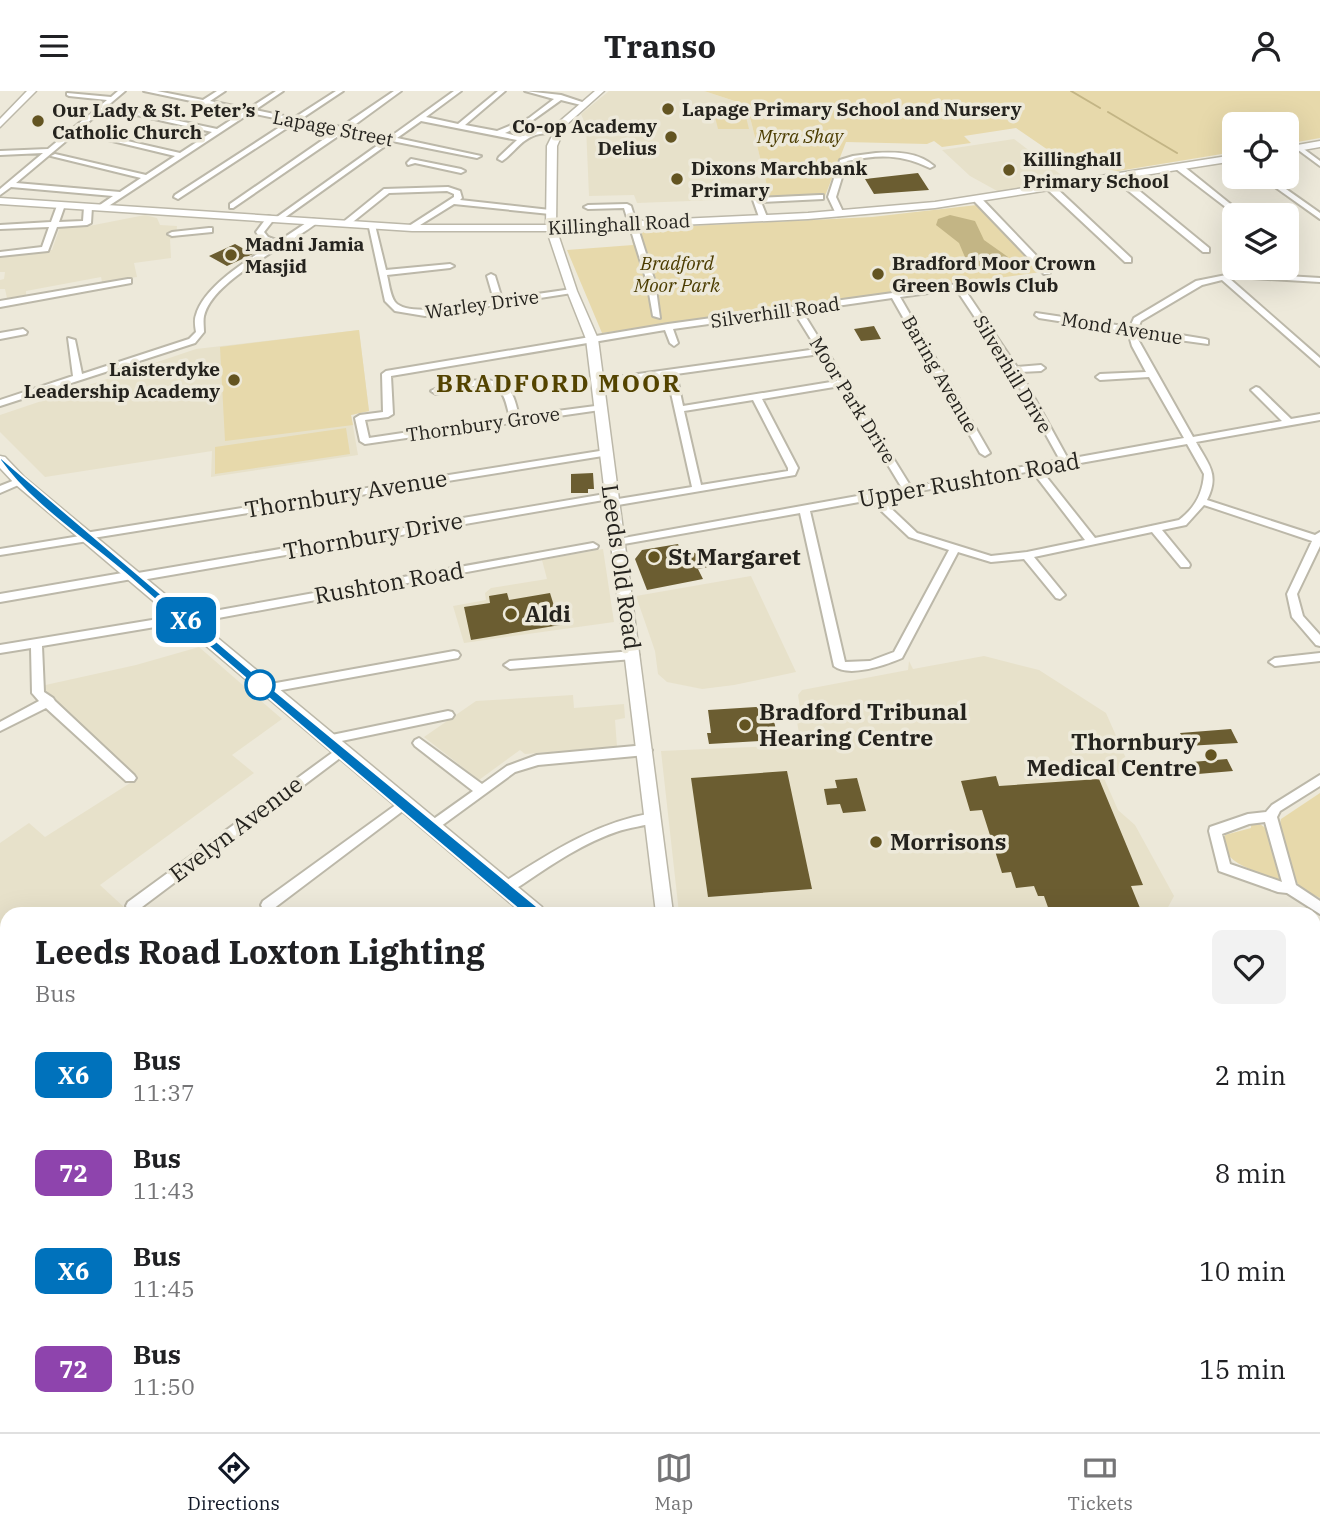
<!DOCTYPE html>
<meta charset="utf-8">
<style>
:root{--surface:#fff;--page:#f2f2f2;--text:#202124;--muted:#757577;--line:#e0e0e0;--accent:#111827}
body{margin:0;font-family:"IBM Plex Serif",serif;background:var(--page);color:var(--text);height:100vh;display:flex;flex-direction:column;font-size:26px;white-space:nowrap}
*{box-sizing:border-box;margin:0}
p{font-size:23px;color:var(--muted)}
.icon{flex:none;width:38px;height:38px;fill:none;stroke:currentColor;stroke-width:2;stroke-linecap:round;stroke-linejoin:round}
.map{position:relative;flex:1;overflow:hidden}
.side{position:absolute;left:0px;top:816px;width:1321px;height:527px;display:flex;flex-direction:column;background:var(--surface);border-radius:21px 21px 0 0;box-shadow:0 7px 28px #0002}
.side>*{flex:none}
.badge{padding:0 14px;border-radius:10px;font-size:24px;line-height:46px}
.tools{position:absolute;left:1222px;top:21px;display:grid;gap:14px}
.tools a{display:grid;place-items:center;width:77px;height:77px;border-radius:10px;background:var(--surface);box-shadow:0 7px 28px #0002;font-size:35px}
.map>.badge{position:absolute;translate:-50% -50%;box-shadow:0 0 0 4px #fff}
.round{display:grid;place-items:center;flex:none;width:74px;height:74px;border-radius:10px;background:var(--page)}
.head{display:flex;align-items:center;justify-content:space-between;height:119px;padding:0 35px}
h1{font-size:33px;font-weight:800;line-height:52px}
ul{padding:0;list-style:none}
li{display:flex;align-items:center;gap:21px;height:98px;padding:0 35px}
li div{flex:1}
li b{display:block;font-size:26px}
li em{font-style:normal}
li .badge{min-width:77px;font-weight:700;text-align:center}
header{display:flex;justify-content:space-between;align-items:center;height:91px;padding:0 35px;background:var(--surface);font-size:32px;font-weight:800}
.menu{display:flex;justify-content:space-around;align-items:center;height:98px;border-top:2px solid var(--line);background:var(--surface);font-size:19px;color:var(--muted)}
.menu a{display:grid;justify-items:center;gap:4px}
.menu .selected{color:var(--accent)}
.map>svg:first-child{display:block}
.built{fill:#e7e1ca}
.green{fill:#e7d9ab}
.water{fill:#c3b585}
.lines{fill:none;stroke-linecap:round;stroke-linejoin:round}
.stream{stroke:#c3b585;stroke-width:2}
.building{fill:#6b5d31}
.minor-casing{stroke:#bcb8a9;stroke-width:4}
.major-casing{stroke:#bcb8a9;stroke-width:3}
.highway-casing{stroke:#bcb8a9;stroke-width:3}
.minor{fill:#fff;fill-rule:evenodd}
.major{fill:#fff;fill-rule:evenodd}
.highway{fill:#fff;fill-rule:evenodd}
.line{fill:#0072bc;stroke:#fff;stroke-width:2}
.poi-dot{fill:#635421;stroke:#ede9da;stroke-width:2.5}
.stop-dot{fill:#fff;stroke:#0072bc;stroke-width:3.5}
.labels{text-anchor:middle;stroke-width:7;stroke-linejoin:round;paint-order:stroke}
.far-poi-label{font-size:19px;font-weight:bold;fill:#25231e;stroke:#ede9da;text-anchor:start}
.far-street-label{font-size:19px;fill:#25231e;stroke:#ede9da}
.far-park-label{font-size:19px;font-style:italic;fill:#4b3c00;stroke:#ede9da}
.street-label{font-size:23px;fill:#25231e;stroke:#ede9da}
.poi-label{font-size:23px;font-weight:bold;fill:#25231e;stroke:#ede9da;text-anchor:start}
.far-district-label{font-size:24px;font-weight:bold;letter-spacing:2px;fill:#534300;stroke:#ede9da}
</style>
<header><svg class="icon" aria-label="menu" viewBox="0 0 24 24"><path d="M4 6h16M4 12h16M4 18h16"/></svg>Transo<svg class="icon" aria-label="person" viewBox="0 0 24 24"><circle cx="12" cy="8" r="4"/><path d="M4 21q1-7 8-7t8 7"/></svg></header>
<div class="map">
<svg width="1320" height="1341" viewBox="0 0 1320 1341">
<rect width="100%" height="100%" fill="#ede9da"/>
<path class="built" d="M 609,0 L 704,0 L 747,14 L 770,107 L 637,112 L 634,104 L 589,105 L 586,35 L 581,23 Z
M 1014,48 L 1068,89 L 999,101 L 970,85 L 942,59 Z
M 145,124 L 157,127 L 160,134 L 177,135 L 176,147 L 170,148 L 171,167 L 134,172 L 137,186 L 102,191 L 101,186 L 26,200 L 26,204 L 7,207 L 5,198 L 0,198 L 0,189 L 4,188 L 5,181 L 0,181 L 0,165 L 52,159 L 60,136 L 89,135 Z
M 359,239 L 369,320 L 351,324 L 358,364 L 211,386 L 212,360 L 45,386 L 0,341 L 0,324 L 196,258 Z
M 603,458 L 614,531 L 464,552 L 453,515 L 486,509 L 485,502 L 491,497 L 547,488 L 542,469 Z
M 751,485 L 796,581 L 734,594 L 702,598 L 667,591 L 658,583 L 655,560 L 636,505 Z
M 199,556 L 282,628 L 232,664 L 254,682 L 100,794 L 126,818 L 120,822 L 7,822 L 7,908 L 0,914 L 0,752 L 29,732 L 45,746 L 138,687 L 41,595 L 136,574 Z
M 984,565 L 1039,579 L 1106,622 L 1132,681 L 1103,685 L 1118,719 L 1135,734 L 1174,805 L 1165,822 L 679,822 L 661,660 L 801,654 L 796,625 L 800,617 L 798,604 L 802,599 L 908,579 L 909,570 L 913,578 Z
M 573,604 L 574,617 L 624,613 L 625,627 L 615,629 L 617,656 L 525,663 L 520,659 L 479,689 L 424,646 L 476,610 Z
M 0,1202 L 7,1207 L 7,1335 L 183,1335 L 189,1341 L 0,1341 Z"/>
<path class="green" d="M 704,0 L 1320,0 L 1320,47 L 1286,53 L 1286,33 L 1234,33 L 1234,61 L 1118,80 L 1067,72 L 1016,37 L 964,45 L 971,52 L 942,56 L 934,50 L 927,53 L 846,51 L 825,105 L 770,107 L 747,14 Z
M 712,14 L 743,14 L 749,38 L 718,38 Z
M 977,114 L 1041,181 L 602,242 L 567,159 L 633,154 L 630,138 L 872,126 Z
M 359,239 L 369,320 L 351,324 L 353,334 L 225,350 L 220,256 Z
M 346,337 L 350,363 L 215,383 L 215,356 Z
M 1320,702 L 1320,807 C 1313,803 1302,799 1297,792 C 1284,774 1276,749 1281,728 Z
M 1257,731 L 1267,738 L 1281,787 L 1278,791 C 1269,789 1266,785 1258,782 C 1243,774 1219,768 1225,744 L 1251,737 L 1251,732 Z
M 271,1335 L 693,1335 L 693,1341 L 278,1341 Z"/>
<path class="water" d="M 950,124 L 975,130 L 984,149 L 1008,166 L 1008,176 C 993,182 979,181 967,171 L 959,152 L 936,134 L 938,128 Z"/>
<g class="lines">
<path class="stream" d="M 1071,0 L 1100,17
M 1108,21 L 1177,62"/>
</g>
<path class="building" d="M 918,82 L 929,99 L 874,103 L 865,88 Z
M 235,153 L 253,163 L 227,175 L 209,165 Z
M 874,235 L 881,248 L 861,250 L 854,238 Z
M 593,382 L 594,398 L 588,398 L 588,402 L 571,402 L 571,383 Z
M 678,453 L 683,464 L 708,459 L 715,475 L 698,478 L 703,488 L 647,499 L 635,468 L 642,459 Z
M 507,502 L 509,509 L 550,502 L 560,534 L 471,549 L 464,516 L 490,512 L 489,505 Z
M 771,615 L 778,649 L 709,653 L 707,642 L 711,642 L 708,619 Z
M 1231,638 L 1238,652 L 1187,655 L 1180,642 Z
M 1227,668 L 1233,680 L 1198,683 L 1192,671 Z
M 787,680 L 812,798 L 708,806 L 691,687 Z
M 996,685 L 999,695 L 1099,688 L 1143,794 L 1131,795 L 1142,822 L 1050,822 L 1044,805 L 1038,805 L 1034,795 L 1016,797 L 1011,781 L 1002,782 L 982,719 L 970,720 L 961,690 Z
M 857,687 L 866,720 L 843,722 L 840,713 L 827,714 L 824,698 L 837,697 L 835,689 Z"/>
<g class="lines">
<defs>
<path id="minor" d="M 118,0 L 125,0 L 79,39 L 180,62 L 212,41 L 110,18 L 113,16 L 217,38 L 243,21 L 144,0 L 157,0 L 203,9 L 217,0 L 225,0 L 210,10 L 248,18 L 276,0 L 283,0 L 255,19 L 294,27 L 336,0 L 343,0 L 301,28 L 341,36 L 394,0 L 401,0 L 349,38 L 390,46 L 454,0 L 461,0 L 426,26 L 458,33 L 498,0 L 505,0 L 465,34 L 497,40 L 529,27 L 554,8 L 525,0 L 561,4 L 588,13 L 585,15 L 561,9 L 533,29 L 505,42 C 510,43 518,46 522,45 C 536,42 545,34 560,40 C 552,43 542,41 533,45 C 520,50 513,63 502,70 L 498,68 L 499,66 L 517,49 L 421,30 L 397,47 L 481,65 L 477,67 L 392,50 L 280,130 L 277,130 L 277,126 L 385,49 L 344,41 L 233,117 L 230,117 L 230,113 L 337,39 L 296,31 L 178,108 L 174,106 L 175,104 L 289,30 L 250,22 L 104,118 L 97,116 L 113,105 L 11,96 L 0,104 L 0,98 L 43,62 L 0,64 L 0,60 L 48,58 L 107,9 L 69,5 L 67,4 L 67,2 L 111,6 ZM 78,40 L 79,42 L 175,65 L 146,84 L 55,63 L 51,65 L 141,87 L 120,101 L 16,92 Z
M 1297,56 L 1301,56 L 1320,70 L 1320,75 L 1297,58 Z
M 876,62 C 896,61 918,61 934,75 L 930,77 C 901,63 879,63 847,70 L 836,106 L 844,123 L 837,125 L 828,106 L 840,69 L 853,65 Z
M 411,68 L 461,78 L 465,80 L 461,82 L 415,72 L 408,74 L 407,72 Z
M 1176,74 L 1182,74 L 1244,124 L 1236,124 L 1176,78 Z
M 1114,84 L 1120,84 L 1209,157 L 1209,161 L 1203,161 L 1114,88 Z
M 1261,86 L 1269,86 L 1320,122 L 1320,128 Z
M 1048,95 L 1054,95 L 1131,167 L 1131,171 L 1125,171 L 1048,99 Z
M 448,96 L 460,100 L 462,107 L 460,109 L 550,119 L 554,121 L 550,123 L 454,113 L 412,139 L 408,137 L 409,135 L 454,106 L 454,103 L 447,100 L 389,102 L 349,134 L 342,132 L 384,98 Z
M 820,104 L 823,104 L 823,108 L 761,111 L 767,126 L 763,128 L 759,126 L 753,109 L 757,107 Z
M 975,107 L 981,107 L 1050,179 L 1050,183 L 1044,183 L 975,111 Z
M 58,112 L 65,114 L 59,131 L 83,130 L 84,116 L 88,114 L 92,116 L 91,132 L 87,134 L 57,136 L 48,160 L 0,165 L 0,161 L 42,156 L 49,136 L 0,138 L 0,134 L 51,131 Z
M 627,113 L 631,115 L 655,191 L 660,227 L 653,225 L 647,191 L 624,117 L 588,118 L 584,116 L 588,114 Z
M 268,125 L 275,127 L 264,141 L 268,146 L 279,150 L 312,128 L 319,130 C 291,154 213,187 204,225 C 203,230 204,236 204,241 L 195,252 L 0,315 L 0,309 L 73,285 L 68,247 L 75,249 L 82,283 L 189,248 L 196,241 C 195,235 194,229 196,224 C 204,195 249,168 273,153 L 262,150 L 256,141 Z
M 368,132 L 375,134 L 386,179 L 450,173 L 454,175 L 450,177 L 387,184 C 389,192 390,204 395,211 C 409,228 474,212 494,209 L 487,185 L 491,183 L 495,185 L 502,208 L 572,198 L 576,200 L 572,202 L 425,225 L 395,220 L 385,210 Z
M 209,137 L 212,137 L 212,141 L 172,145 L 168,143 L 172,141 Z
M 1236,182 L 1320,187 L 1320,191 L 1236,186 L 1230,188 L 1320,267 L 1320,275 L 1222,189 L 1202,194 L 1141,230 L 1138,237 L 1205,248 L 1208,249 L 1208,253 L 1135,243 L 1193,346 L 1282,330 L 1251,299 L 1256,296 L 1259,297 L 1291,328 L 1320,323 L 1320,329 L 1196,351 C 1208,373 1220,383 1207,409 L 1315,444 L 1320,441 L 1320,455 L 1297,503 L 1303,525 L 1320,544 L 1320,555 L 1316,554 L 1292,526 L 1287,503 L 1312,450 L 1204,414 L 1186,434 L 1162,439 L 1189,472 L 1190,474 L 1189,476 L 1181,476 L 1152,441 L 1034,466 L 1065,504 L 1060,508 L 1056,507 L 1024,468 L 991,471 L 958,461 L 902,567 C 886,574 849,587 834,575 L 800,422 L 618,454 L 614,453 L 614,449 L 618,448 L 902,397 L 840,295 L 762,308 L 798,377 L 795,384 L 612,415 L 607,412 L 612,409 L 692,396 L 667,284 L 598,294 L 593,291 L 595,289 L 817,258 L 794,221 L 673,238 L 678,252 L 674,255 L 670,252 L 665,239 L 391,285 L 393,323 L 388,326 L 365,329 L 369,347 L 510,326 C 507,318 506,305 499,299 C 487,288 451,300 436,303 L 431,300 C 445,292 490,284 504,294 C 514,300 516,315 519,325 L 603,314 L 603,318 L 600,319 L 365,353 L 360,350 L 355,327 L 360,324 L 383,321 L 382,283 L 386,280 L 668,233 L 958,193 L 961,193 L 1017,276 L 1041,274 L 1045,277 L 1041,280 L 1020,281 L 1068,368 L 1184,347 L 1149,286 L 1100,289 L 1096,286 L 1100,283 L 1146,281 L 1132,255 L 1128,241 L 1039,227 L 1035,224 L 1036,222 L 1130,236 L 1134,227 L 1196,190 ZM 956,198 L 1010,279 L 1060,369 L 911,396 L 802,220 L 892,207 L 980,362 L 985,365 L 990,362 L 900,206 ZM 820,263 L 837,290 L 683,315 L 676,283 ZM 753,309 L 788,377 L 788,380 L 701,394 L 684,320 ZM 1187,353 L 1204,383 C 1203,402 1194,418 1179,429 L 1095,447 L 1041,379 ZM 1032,380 L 1085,449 L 1027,461 L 991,465 L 917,442 L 880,407 ZM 870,409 L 909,446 L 949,459 L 894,561 L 870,570 L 845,571 L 810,420 Z
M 128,188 L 131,188 L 131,192 L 0,216 L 0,210 Z
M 23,238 L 27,241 L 26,243 L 0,248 L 0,242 Z
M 606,359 L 611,362 L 609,364 L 93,447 L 88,450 L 0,464 L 0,458 L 80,445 L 85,442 Z
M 20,387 L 25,390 L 23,392 L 0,402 L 0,395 Z
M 611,402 L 615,403 L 615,407 L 136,490 L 132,488 L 0,511 L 0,503 L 134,480 L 138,482 Z
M 593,452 L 598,455 L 597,457 L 186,533 L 180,529 L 186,525 Z
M 176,517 L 180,518 L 181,521 L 180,524 L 155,536 L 42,555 L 44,601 L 53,607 L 55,610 L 134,684 L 136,687 L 134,690 L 126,690 L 46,617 L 0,640 L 0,631 L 39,610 L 32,602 L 31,557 L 0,562 L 0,554 L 152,529 Z
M 454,560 L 458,561 L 460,564 L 458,567 L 265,602 L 259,598 L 265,594 Z
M 633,560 L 639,564 L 633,568 L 510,578 L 504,574 L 510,570 Z
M 1320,562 L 1320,570 L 1275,575 L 1269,571 L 1275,567 Z
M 448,620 L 452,621 L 454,624 L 452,627 L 327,653 L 321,649 L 327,645 Z
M 419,647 L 482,693 L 507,675 L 537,664 L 646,654 L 652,659 L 646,664 L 538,674 L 515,681 L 433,741 L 428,740 L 427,736 L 428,732 L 473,700 L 415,655 L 413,652 L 415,649 Z
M 340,656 L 344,658 L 346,661 L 344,664 L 138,819 L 133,821 L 128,819 L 126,815 L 128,811 Z
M 1320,684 L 1320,695 L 1280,720 L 1277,726 L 1296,794 L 1320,810 L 1320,823 L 1287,802 L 1278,801 L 1219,780 L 1209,740 L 1210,736 L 1248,723 L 1266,721 L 1272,714 ZM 1265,731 L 1282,791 L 1230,773 L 1222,743 L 1249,733 Z
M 404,708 L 408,710 L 410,713 L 408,716 L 273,818 L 268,820 L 263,818 L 261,814 L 263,810 Z
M 654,722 L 658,723 L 660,727 L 658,731 C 644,735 630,736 616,741 C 578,754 544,779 511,801 L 506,802 L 501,801 L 499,797 L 501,793 C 550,762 596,731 654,722 Z
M 1314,936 L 1320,937 L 1320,951 L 1314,949 Z
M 0,1112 L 7,1116 L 7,1151 L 0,1156 Z
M 1314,1270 L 1320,1273 L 1320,1291 L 1314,1288 Z
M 859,1335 L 877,1335 L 878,1341 L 860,1341 Z
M 984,1335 L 1002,1335 L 1003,1341 L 985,1341 Z
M 1173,1335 L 1199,1335 L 1201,1341 L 1176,1341 Z"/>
<path id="major" d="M 27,0 L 36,0 L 0,36 L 0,28 Z
M 595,0 L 604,0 L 566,34 L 557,55 L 556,137 L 577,200 L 598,248 L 673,822 L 656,822 L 586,248 L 567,200 L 546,137 L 547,55 L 559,31 Z"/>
<path id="highway" d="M 1320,50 L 1320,56 L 1286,62 L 1286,56 Z
M 1234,64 L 1234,70 L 935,117 L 808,128 L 551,140 L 412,140 L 0,113 L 0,107 L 412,134 L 551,134 L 808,122 L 935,111 Z
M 0,365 L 5,366 L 25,387 L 542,816 L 544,822 L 522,822 L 15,393 L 0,377 Z
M 218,1335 L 244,1335 L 246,1341 L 220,1341 Z
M 701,1335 L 727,1335 L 728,1341 L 702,1341 Z"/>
</defs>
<use href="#minor" class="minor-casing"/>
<use href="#major" class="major-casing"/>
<use href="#highway" class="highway-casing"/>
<use href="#minor" class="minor"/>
<use href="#major" class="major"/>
<use href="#highway" class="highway"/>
</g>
<path class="line" d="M 0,366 L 269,595 L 540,818 L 542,822 L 540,827 L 529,827 C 397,716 264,605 134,490 C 90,451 32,415 0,369 Z"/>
<g class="poi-dot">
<circle cx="668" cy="18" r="7"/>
<circle cx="38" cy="30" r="7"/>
<circle cx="671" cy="46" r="7"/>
<circle cx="1009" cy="79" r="7"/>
<circle cx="677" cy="88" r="7"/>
<circle cx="231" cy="164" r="7"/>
<circle cx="878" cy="183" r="7"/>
<circle cx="234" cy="289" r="7"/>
<circle cx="654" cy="466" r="7"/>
<circle cx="511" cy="523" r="7"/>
<circle cx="745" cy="634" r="7"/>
<circle cx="1211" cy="664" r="7"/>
<circle cx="876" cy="751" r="7"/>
</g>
<circle class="stop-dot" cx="260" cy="594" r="14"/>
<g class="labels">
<g class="far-poi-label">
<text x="682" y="25">Lapage Primary School and Nursery</text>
<text x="52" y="26">Our Lady &amp; St. Peter’s<tspan x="52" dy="22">Catholic Church</tspan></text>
<text x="657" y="42" text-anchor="end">Co-op Academy<tspan x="657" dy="22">Delius</tspan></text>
<text x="1023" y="75">Killinghall<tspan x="1023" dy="22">Primary School</tspan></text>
<text x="691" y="84">Dixons Marchbank<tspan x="691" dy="22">Primary</tspan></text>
<text x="245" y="160">Madni Jamia<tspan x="245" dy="22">Masjid</tspan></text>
<text x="892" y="179">Bradford Moor Crown<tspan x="892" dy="22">Green Bowls Club</tspan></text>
<text x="220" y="285" text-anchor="end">Laisterdyke<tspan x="220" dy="22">Leadership Academy</tspan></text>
</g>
<g class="far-street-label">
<text transform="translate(333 37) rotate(11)" y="7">Lapage Street</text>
<text transform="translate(619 133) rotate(-3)" y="7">Killinghall Road</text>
<text transform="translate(482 213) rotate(-8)" y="7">Warley Drive</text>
<text transform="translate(775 221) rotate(-8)" y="7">Silverhill Road</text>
<text transform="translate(1122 237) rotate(9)" y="7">Mond Avenue</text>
<text transform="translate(940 283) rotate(60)" y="7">Baring Avenue</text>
<text transform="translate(1013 283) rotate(59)" y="7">Silverhill Drive</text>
<text transform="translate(853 309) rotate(58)" y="7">Moor Park Drive</text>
<text transform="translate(483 333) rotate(-8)" y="7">Thornbury Grove</text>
</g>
<g class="far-park-label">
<text x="800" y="52">Myra Shay</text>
<text x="677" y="179">Bradford<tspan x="677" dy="22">Moor Park</tspan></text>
</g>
<g class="street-label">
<text transform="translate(969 389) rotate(-10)" y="8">Upper Rushton Road</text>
<text transform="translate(346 403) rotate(-9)" y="8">Thornbury Avenue</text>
<text transform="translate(373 445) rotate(-10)" y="8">Thornbury Drive</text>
<text transform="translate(621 476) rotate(82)" y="8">Leeds Old Road</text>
<text transform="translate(389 492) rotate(-10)" y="8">Rushton Road</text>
<text transform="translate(236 738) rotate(-37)" y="8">Evelyn Avenue</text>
</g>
<g class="poi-label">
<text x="668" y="474">St Margaret</text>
<text x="525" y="531">Aldi</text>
<text x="759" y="629">Bradford Tribunal<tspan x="759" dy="26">Hearing Centre</tspan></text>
<text x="1197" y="659" text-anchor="end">Thornbury<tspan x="1197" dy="26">Medical Centre</tspan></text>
<text x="890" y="759">Morrisons</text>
</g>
<g class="far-district-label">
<text x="559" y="301">BRADFORD MOOR</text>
</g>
</g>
</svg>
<div class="tools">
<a><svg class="icon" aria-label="locate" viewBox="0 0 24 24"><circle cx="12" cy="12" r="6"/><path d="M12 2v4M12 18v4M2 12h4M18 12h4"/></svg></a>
<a><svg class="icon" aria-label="layers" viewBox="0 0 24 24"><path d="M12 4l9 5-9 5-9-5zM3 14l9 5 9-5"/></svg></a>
</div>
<b class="badge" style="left:186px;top:529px;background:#0072bc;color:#fff">X6</b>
<section class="side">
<div class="head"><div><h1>Leeds Road Loxton Lighting</h1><p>Bus</p></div><a class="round"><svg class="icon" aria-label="heart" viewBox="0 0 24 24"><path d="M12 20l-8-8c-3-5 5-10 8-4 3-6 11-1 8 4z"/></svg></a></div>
<ul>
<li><span class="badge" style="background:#0072bc;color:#fff">X6</span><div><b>Bus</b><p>11:37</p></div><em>2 min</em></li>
<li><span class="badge" style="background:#8e44ad;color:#fff">72</span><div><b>Bus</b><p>11:43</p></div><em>8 min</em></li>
<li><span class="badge" style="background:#0072bc;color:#fff">X6</span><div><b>Bus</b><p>11:45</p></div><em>10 min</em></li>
<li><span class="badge" style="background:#8e44ad;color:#fff">72</span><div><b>Bus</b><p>11:50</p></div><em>15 min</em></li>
</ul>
</section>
</div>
<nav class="menu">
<a class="selected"><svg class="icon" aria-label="directions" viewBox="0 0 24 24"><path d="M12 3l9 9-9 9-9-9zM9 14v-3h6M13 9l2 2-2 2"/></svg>Directions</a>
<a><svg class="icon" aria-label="map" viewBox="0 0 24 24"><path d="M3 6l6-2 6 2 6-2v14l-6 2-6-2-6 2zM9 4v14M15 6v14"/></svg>Map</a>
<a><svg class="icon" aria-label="tickets" viewBox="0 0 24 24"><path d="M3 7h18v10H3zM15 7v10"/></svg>Tickets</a>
</nav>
